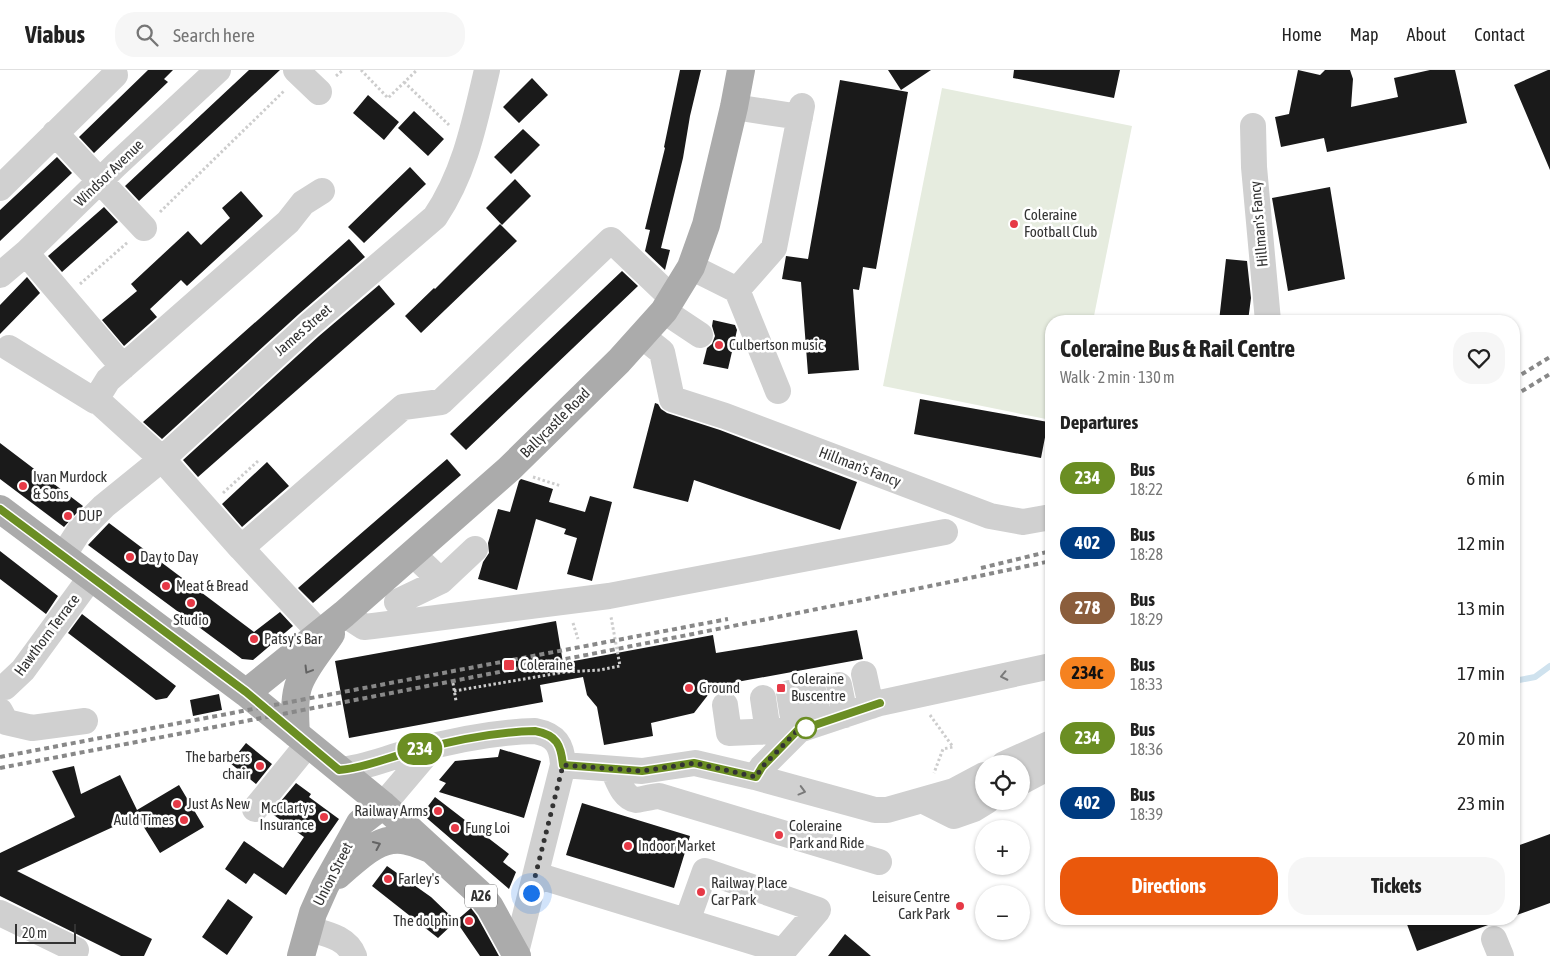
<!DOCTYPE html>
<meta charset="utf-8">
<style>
:root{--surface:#fff;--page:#f6f6f6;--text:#222;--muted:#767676;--line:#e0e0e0;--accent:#ea580c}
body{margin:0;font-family:"Asap Condensed",sans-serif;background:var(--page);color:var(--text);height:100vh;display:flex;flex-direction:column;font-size:19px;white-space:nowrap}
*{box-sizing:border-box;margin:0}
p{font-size:16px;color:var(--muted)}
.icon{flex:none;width:28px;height:28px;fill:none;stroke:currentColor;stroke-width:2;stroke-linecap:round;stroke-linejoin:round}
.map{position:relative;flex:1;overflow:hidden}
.sheet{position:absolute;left:1045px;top:245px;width:475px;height:610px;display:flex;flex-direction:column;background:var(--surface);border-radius:20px;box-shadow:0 1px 4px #0004}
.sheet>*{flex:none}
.badge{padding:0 10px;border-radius:16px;font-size:18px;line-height:32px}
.fabs{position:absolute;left:975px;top:685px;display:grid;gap:10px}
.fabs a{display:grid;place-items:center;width:55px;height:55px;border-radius:50%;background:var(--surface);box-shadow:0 1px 4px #0004;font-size:25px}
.scale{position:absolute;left:15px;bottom:12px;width:61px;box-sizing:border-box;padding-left:5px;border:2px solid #333;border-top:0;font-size:14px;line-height:18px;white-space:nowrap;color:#333;-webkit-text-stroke:4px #fff;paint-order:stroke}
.you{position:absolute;width:25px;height:25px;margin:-12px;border:4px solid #fff;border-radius:50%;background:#1a73e8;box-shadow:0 0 0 8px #1a73e833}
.map>.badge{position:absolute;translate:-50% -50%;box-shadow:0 0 0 2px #fff}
h2{padding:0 15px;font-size:19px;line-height:45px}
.round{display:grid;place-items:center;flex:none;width:52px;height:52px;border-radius:20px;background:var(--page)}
.summary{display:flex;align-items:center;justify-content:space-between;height:85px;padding:0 15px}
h1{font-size:24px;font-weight:700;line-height:38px}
.primary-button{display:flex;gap:10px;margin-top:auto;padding:10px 15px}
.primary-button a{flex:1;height:58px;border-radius:20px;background:var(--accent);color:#fff;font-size:20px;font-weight:700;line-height:58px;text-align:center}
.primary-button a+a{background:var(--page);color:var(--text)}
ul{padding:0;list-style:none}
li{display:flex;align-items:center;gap:15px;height:65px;padding:0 15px}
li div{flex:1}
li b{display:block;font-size:19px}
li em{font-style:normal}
li .badge{min-width:55px;font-weight:700;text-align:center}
header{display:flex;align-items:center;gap:30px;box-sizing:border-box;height:70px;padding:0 25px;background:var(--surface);border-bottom:1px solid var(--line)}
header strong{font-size:24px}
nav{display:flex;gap:28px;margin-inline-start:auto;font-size:18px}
.search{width:350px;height:45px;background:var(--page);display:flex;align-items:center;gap:12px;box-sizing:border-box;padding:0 18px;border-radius:20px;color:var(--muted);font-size:19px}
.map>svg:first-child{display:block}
.green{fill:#e6ecdf}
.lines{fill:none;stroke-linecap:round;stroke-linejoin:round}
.stream{stroke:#cfe2ee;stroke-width:6}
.building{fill:#1a1a1a}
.path{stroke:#cdcdcd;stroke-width:3;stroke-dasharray:2.5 2.5;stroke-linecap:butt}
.minor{stroke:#d0d0d0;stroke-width:26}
.major{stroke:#ababab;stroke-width:28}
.rail{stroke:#888;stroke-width:4;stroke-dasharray:5 4;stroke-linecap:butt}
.oneway{stroke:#636363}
.oneway2{stroke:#7a7a7a}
.line-casing{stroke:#fff;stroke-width:11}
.line{stroke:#6b8e23;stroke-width:8}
.walk{stroke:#333;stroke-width:5;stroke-dasharray:0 9}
.poi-dot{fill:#e63946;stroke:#fff;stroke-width:2}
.stop-dot{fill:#fff;stroke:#6b8e23;stroke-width:2.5}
.labels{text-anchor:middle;stroke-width:5;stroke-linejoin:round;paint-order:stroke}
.shield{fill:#fff;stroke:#707070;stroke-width:1}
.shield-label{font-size:14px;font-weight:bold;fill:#333}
.street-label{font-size:15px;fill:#333;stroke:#fff}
.poi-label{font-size:15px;fill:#333;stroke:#fff;text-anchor:start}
</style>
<header>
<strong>Viabus</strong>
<div class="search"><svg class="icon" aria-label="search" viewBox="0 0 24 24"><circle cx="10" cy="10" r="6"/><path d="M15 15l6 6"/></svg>Search here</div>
<nav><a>Home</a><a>Map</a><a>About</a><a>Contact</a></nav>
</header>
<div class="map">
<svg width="1550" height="886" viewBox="0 0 1550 886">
<rect width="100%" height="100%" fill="#fff"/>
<path class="green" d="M 942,18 L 1132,56 L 1093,251 L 1051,251 L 1051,350 L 883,316 Z"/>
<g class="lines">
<path class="stream" d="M 1514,611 L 1535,607 L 1550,596"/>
</g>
<path class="building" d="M 148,0 L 173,0 L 164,9 L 168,12 L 94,83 L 79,67 Z
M 249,0 L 280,0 L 139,131 L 125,116 Z
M 680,0 L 701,0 L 690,46 L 683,88 L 661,178 L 670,180 L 665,200 L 645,181 L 650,160 L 645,159 L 665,78 L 664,77 Z
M 888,0 L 931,0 L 901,20 Z
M 1014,0 L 1120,0 L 1114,28 L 1013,8 Z
M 1298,0 L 1320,5 L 1325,0 L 1350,0 L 1353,9 L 1351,37 L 1398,27 L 1394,8 L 1430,0 L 1455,0 L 1467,53 L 1327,82 L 1324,68 L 1281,77 L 1275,47 L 1289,44 Z
M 1548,0 L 1550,0 L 1550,100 L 1514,15 Z
M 532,8 L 548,25 L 519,53 L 503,37 Z
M 840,10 L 908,22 L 876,199 L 863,197 L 859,220 L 853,219 L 859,300 L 808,304 L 801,212 L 782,209 L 786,186 L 808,189 Z
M 368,25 L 399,52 L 384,70 L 353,43 Z
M 414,41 L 444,69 L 428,86 L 398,58 Z
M 523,59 L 540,75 L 511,104 L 494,87 Z
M 57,87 L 72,103 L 0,171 L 0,140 Z
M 410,97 L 426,114 L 364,173 L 348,157 Z
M 515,109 L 531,126 L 502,155 L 486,138 Z
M 1330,117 L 1345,209 L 1288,221 L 1272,128 Z
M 241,121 L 263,146 L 187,216 L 181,210 L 150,239 L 157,247 L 124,276 L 102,250 L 137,221 L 131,214 L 188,161 L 201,175 L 219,158 L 230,148 L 222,138 Z
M 104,137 L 118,152 L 62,202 L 48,186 Z
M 500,154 L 517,171 L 421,263 L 405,246 L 434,218 L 435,219 Z
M 349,169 L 365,187 L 299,244 L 162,369 L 143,352 Z
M 1226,189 L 1247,191 L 1251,228 L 1248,251 L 1219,251 Z
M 622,201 L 638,216 L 466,380 L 450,364 Z
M 27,207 L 40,223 L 0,264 L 0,235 Z
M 379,215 L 395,234 L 198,407 L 183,390 L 319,266 Z
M 713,250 L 735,255 L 737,260 L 728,299 L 703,294 L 707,278 L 712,274 L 715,266 L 712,256 Z
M 920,329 L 1048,352 L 1041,388 L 914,364 Z
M 655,333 L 658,334 L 661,339 L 667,343 L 720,360 L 857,412 L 840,460 L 694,410 L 688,432 L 633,418 Z
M 0,373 L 83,436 L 64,457 L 0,409 Z
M 447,389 L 461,405 L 313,533 L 298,518 Z
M 267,392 L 289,416 L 242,457 L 222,434 Z
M 521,409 L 553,419 L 549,432 L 585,442 L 590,426 L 612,432 L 592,511 L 567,504 L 577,468 L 564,464 L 566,459 L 536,449 L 517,520 L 478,509 L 483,492 L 489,483 L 488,473 L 498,439 L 510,442 L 519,411 Z
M 109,453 L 254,562 L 280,542 L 293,556 L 253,590 L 242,589 L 88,475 Z
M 0,481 L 58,526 L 46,544 L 0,509 Z
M 82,544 L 176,616 L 167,628 L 156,630 L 68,563 Z
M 556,551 L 563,593 L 713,565 L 716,583 L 857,560 L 863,589 L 715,616 L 694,643 L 651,653 L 653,666 L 604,675 L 597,637 L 587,625 L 583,607 L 540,615 L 543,632 L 349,668 L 335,591 Z
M 219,624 L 222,640 L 193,646 L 190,630 Z
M 246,673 L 272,694 L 256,714 L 230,693 Z
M 500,679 L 541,691 L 524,748 L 439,722 L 446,713 L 439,710 L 455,691 L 498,687 Z
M 74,696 L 81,724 L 120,705 L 137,740 L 179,715 L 204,757 L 160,783 L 137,746 L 17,801 L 152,869 L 144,886 L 121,886 L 0,826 L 0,783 L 75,747 L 52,701 Z
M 296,713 L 311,724 L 309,727 L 339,749 L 286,825 L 254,803 L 246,814 L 225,799 L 244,771 L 283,798 L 304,767 L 271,743 Z
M 435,727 L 509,784 L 503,792 L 516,802 L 509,819 L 422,744 Z
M 582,733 L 690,766 L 674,818 L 566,785 Z
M 1550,764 L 1550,833 L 1514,846 L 1514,777 Z
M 387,796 L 431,827 L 456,851 L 438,868 L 372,816 Z
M 228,829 L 253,847 L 227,885 L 202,867 Z
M 471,838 L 477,846 L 499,886 L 480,886 L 456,851 Z
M 1405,849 L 1499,849 L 1499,851 L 1417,881 Z
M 845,864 L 871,886 L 828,886 Z"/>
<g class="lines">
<path class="path" d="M 361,0 L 388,28 L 417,0
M 336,6 L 343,0
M 404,12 L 449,55
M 160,142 L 284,21
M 80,214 L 128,172
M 533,407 L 561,416
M 223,423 L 258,391
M 573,553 L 578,569
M 453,613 L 456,631
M 454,621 L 565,602 L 600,600 L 620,596 L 611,547
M 930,645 L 953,677 L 943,679 L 934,703"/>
<path class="minor" d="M 296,0 L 319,22
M 734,37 L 800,47
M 1253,56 L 1254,97 L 1268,251
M 55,63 L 144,158
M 0,118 L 115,5
M 26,183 L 123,297
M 691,197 L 737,220 L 774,178 L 802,36
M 0,205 L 26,183 L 116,95 L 218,0
M 737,220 L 778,321
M 664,241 L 700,265
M 642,266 L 662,282 L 672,329 L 725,346 L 990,446 L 1023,452 L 1051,447
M 9,278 L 95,331 L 97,330 L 162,389 L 241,478
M 95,331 L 108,310 L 288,152 L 303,133 L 322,121
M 413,484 L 441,511
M 63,486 L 79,461 L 104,436 L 162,389 L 309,255 L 435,147 C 465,103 475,51 487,0
M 397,532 L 441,511 L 475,479
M 344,544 L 364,557 L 373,556 L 609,526 L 945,462
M 320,563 L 241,478 L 403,337 L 441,332 L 611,170 L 672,228
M 864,604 L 871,636
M 839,615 L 845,645
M 0,617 L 5,617 L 23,600 L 91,507
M 813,620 L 820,653
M 789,623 L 795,660
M 763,628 L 768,662
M 725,635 L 729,663 L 799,660
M 0,641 L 6,652 L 32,658 L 85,651
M 1004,694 L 1051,673
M 563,695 L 642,701 L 695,693 L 755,707 L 875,740 L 887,740 L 954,721 L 984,705
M 339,700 C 366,698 388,687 414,681 C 454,670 494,662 535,661 C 556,665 562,675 563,695 L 516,882
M 613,700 C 618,710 623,728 636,730 C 639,730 654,726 659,726 L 879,792
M 755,707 L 762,697 L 799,660 L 880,633 L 1051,596
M 1021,712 L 1051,696
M 924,731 L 954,746 L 974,739 L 987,731
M 383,735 L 433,676
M 255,739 L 308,674
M 536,805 L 783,881 L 818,840 L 705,801 L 687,851
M 0,843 L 76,880
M 309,859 C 326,864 347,867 354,886
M 1494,869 L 1501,886"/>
<path class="major" d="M 0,439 L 246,623 L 383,735 L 479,823 L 490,837 L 517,886
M 246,623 L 344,544 L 509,399 L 619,291 L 664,241 L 691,197 L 706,155 L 734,37 L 741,0
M 296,664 C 295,648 294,632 298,617 C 304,598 320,581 331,564
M 338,805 C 357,789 379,764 407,771 C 415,772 422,776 430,779
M 301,886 L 313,843 L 325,816 L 360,753 L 383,735"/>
<path class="rail" d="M 1514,309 L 1550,287
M 1514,326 L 1550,304
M 981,498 L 1051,481
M 0,687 L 728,549
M 0,698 C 351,631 702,564 1051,491"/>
</g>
<defs><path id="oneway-chevron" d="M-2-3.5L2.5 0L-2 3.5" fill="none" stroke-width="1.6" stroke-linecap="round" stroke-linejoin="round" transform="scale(1.25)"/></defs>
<g class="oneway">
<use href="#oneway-chevron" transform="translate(308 600) rotate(121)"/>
<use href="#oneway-chevron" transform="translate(377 775) rotate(-24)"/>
</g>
<g class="oneway2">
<use href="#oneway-chevron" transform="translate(1004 606) rotate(168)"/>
<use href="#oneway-chevron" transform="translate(802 721) rotate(15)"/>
</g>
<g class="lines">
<defs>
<path id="line" d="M 0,439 L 246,622 L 339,700 C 366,698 388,687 414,681 C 454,670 494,662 535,661 C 557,665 561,675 563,695 L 642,701 L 694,693 L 756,707 L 762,697 L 797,661 L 880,633"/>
</defs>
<use href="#line" class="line-casing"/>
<use href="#line" class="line"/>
<path class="walk" d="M 531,823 L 563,695 L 642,701 L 694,693 L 756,707 L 762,697 L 797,661 L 810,657 L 806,658"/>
</g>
<g class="poi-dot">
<circle cx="1014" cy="154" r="5"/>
<circle cx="719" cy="275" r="5"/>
<circle cx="23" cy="416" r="5"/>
<circle cx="68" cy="446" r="5"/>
<circle cx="130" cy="487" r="5"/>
<circle cx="166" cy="516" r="5"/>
<circle cx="191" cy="533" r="5"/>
<circle cx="254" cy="569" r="5"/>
<rect x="503" y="589" width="12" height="12" rx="2.5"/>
<circle cx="689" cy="618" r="5"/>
<rect x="776" y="613" width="10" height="10" rx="2.5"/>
<circle cx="260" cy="696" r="5"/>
<circle cx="177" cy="734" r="5"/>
<circle cx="438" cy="741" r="5"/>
<circle cx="324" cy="747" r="5"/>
<circle cx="184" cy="750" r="5"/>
<circle cx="455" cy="758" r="5"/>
<circle cx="779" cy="765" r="5"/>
<circle cx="628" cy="776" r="5"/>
<circle cx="388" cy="809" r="5"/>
<circle cx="701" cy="822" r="5"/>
<circle cx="960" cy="836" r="5"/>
<circle cx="469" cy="851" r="5"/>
</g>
<circle class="stop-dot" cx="806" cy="658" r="10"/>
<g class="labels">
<rect class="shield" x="465" y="814.5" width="32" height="23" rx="4"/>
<g class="shield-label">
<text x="481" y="831">A26</text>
</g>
<g class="street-label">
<text transform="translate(109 103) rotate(-44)" y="5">Windsor Avenue</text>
<text transform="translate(1259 154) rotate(-95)" y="5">Hillman's Fancy</text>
<text transform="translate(303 260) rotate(-41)" y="5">James Street</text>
<text transform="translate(555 353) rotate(-45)" y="5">Ballycastle Road</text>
<text transform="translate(860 397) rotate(21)" y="5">Hillman's Fancy</text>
<text transform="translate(47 565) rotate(-53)" y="5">Hawthorn Terrace</text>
<text transform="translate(333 804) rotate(-63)" y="5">Union Street</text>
</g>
<g class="poi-label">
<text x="1024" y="150">Coleraine<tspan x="1024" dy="17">Football Club</tspan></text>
<text x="729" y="280">Culbertson music</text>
<text x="33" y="412">Ivan Murdock<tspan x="33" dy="17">&amp; Sons</tspan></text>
<text x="78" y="451">DUP</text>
<text x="140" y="492">Day to Day</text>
<text x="176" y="521">Meat &amp; Bread</text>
<text x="191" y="555" text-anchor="middle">Studio</text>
<text x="264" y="574">Patsy's Bar</text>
<text x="520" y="600">Coleraine</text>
<text x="791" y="614">Coleraine<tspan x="791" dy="17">Buscentre</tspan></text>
<text x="699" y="623">Ground</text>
<text x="250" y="692" text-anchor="end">The barbers<tspan x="250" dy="17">chair</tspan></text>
<text x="187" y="739">Just As New</text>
<text x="314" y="743" text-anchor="end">McClartys<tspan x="314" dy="17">Insurance</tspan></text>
<text x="428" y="746" text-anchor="end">Railway Arms</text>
<text x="174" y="755" text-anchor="end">Auld Times</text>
<text x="789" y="761">Coleraine<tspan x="789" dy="17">Park and Ride</tspan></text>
<text x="465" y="763">Fung Loi</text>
<text x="638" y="781">Indoor Market</text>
<text x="398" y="814">Farley's</text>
<text x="711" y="818">Railway Place<tspan x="711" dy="17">Car Park</tspan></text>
<text x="950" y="832" text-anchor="end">Leisure Centre<tspan x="950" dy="17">Cark Park</tspan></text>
<text x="459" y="856" text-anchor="end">The dolphin</text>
</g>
</g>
</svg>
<div class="fabs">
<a><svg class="icon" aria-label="locate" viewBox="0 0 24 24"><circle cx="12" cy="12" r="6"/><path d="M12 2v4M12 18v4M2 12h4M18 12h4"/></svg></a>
<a>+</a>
<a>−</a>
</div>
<div class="scale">20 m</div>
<div class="you" style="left:531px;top:823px"></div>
<b class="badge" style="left:420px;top:679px;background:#6b8e23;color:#fff">234</b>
<section class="sheet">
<div class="summary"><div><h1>Coleraine Bus &amp; Rail Centre</h1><p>Walk · 2 min · 130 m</p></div><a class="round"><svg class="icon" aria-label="heart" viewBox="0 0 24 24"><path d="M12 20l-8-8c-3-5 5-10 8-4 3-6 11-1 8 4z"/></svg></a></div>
<h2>Departures</h2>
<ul>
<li><span class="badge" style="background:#6b8e23;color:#fff">234</span><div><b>Bus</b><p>18:22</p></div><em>6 min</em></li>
<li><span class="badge" style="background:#003b80;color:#fff">402</span><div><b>Bus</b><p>18:28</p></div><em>12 min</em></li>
<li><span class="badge" style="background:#8b5e3c;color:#fff">278</span><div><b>Bus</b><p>18:29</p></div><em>13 min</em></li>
<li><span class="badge" style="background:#f58220;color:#111">234c</span><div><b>Bus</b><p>18:33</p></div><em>17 min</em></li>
<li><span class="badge" style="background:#6b8e23;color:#fff">234</span><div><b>Bus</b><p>18:36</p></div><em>20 min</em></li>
<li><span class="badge" style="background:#003b80;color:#fff">402</span><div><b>Bus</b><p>18:39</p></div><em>23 min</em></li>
</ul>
<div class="primary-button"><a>Directions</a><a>Tickets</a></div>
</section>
</div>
